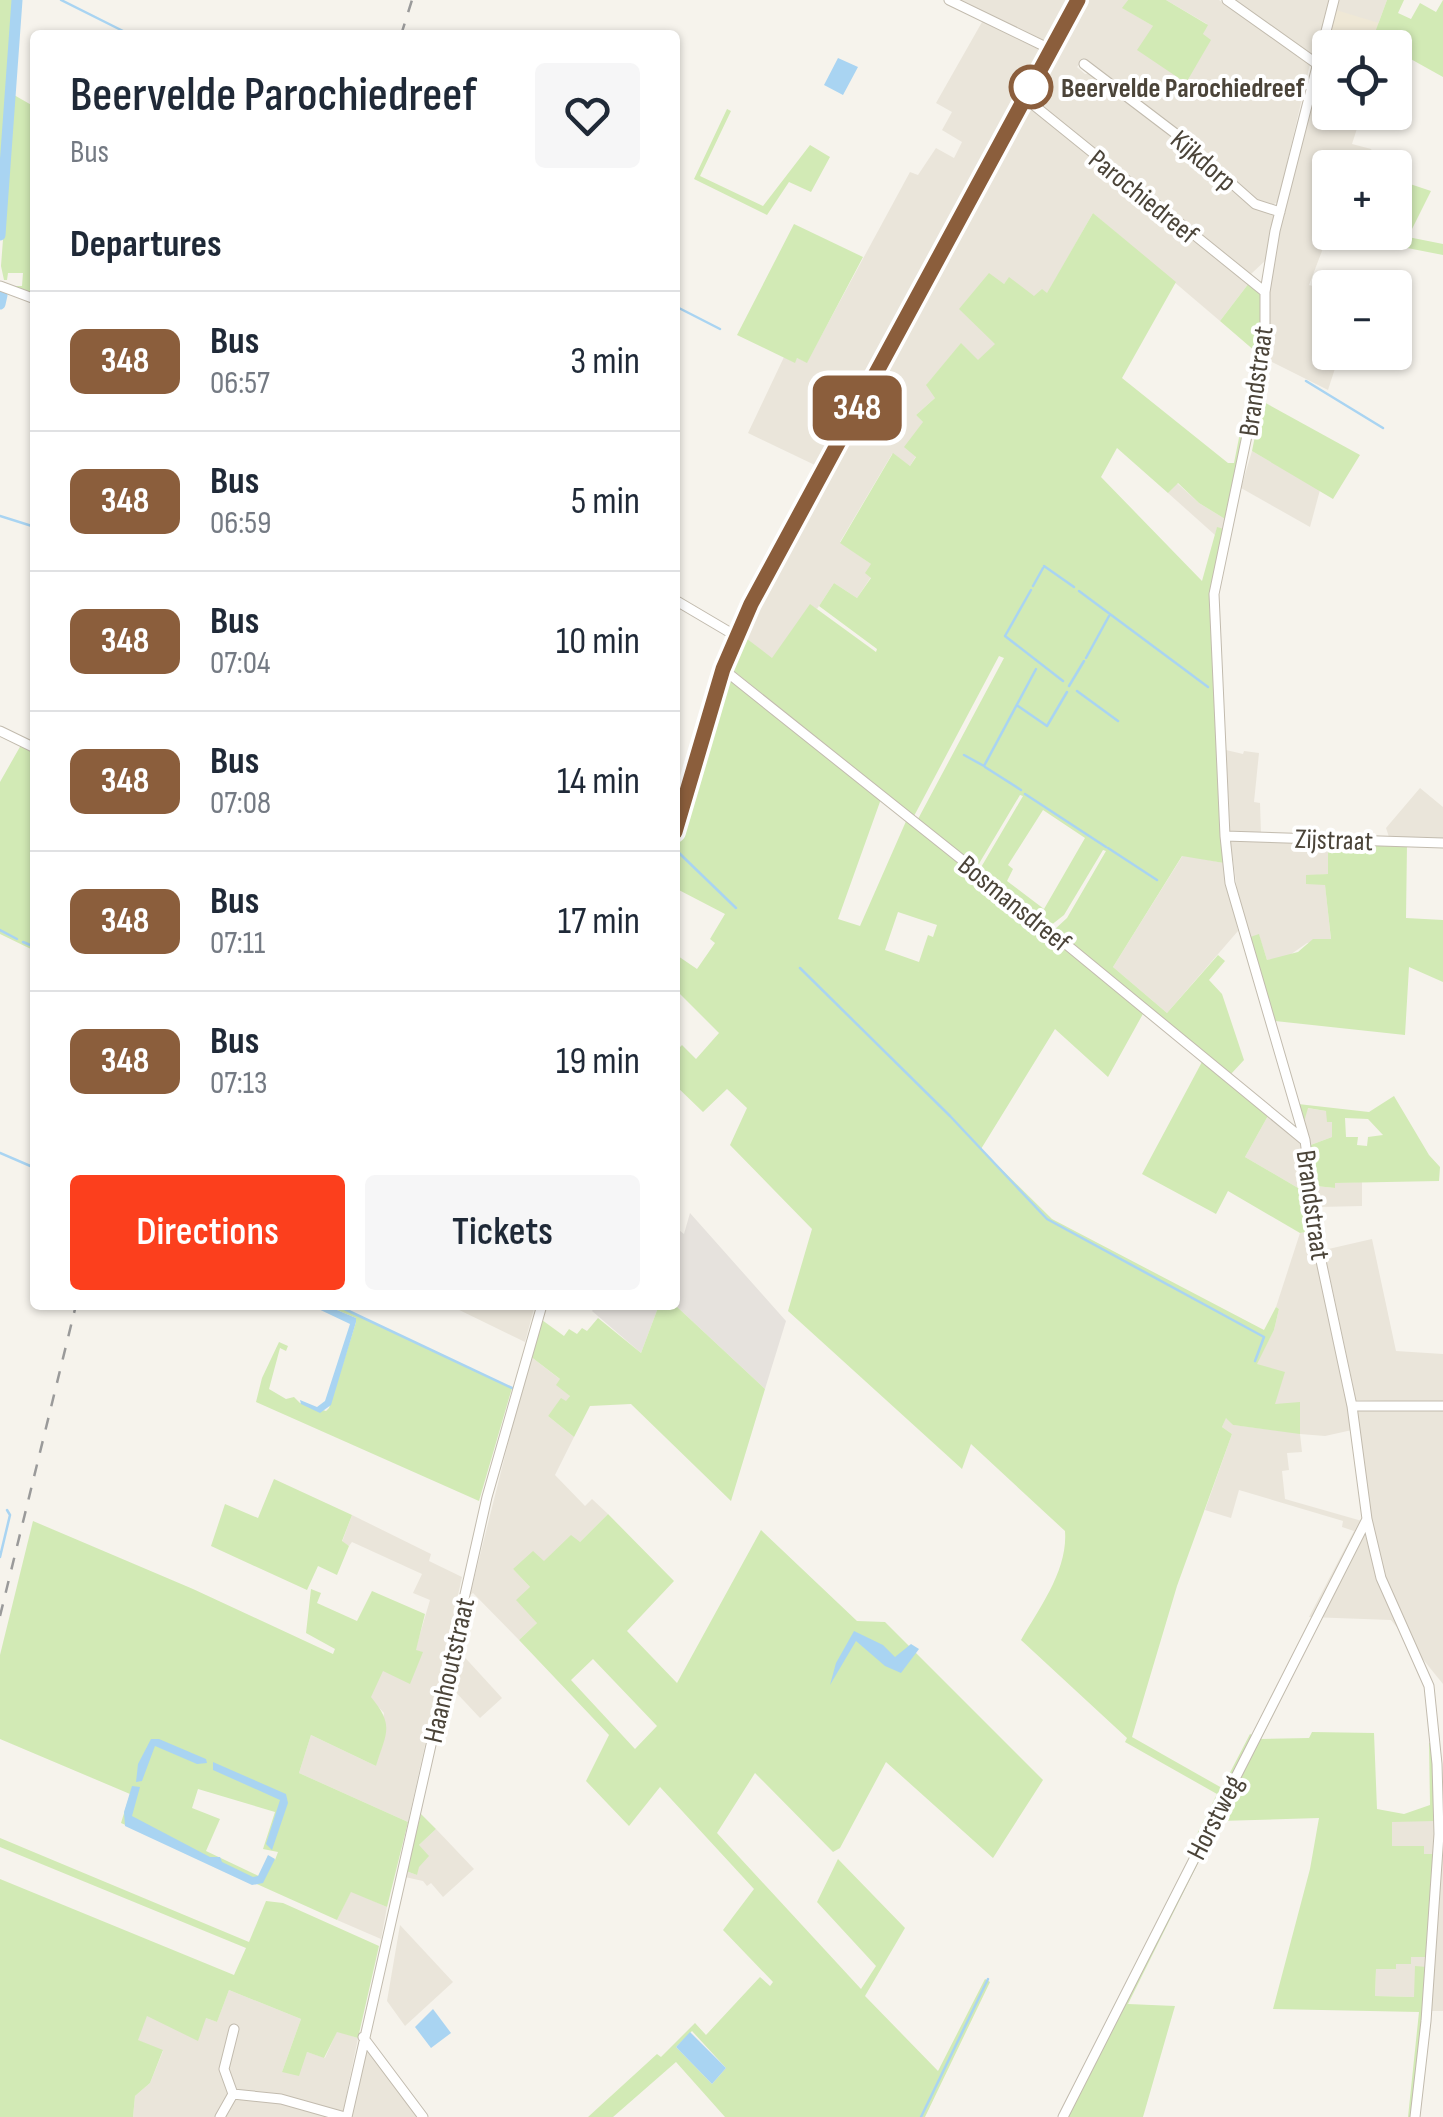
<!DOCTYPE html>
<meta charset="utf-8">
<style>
:root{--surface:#fff;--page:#f6f6f7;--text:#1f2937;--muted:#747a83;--line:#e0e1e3;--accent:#fc3f1d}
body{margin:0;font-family:"Sofia Sans Condensed",sans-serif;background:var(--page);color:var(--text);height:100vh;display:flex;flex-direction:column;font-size:38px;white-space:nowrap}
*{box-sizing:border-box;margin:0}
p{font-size:32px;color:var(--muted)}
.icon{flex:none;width:55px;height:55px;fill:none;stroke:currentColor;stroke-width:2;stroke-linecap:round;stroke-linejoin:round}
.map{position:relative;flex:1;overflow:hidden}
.sheet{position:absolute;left:30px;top:30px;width:650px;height:1280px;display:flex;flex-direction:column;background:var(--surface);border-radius:10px;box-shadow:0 2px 8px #0004}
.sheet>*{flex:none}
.badge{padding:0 20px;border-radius:15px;font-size:35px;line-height:65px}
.controls{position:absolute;left:1312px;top:30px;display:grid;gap:20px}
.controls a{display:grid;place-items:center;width:100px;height:100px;border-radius:10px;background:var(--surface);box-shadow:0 2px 8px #0004;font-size:50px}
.map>.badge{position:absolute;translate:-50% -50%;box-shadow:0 0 0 5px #fff}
h2{padding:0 40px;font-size:38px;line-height:90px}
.round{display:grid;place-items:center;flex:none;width:105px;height:105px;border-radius:10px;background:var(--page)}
.summary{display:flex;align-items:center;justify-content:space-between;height:170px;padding:0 40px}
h1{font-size:48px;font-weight:600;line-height:75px}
.action{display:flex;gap:20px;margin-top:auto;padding:20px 40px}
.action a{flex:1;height:115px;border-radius:10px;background:var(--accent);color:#fff;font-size:40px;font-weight:600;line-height:115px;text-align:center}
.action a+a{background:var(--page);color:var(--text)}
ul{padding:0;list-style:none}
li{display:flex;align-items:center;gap:30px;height:140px;padding:0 40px;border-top:2px solid var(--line)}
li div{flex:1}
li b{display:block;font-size:38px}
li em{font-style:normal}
li .badge{min-width:110px;font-weight:700;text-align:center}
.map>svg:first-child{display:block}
.residential{fill:#eae5da}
.industrial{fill:#e6e2dd}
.education{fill:#efe8d6}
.green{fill:#d2eab5;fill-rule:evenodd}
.water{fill:#a9d4f2}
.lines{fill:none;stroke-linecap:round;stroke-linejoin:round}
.stream{stroke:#a9d4f2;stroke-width:2.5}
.river{stroke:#a9d4f2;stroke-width:11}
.minor-casing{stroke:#c2bbae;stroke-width:11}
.minor{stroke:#fff;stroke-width:9}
.rail{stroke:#9a9a9a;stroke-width:2.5;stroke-dasharray:12 12;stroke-linecap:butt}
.line-casing{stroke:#fff;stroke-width:22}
.line{stroke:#8b5e3c;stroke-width:15}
.stop-dot{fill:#fff;stroke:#8b5e3c;stroke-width:5}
.labels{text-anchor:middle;stroke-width:8;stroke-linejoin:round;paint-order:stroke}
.stop-label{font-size:28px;font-weight:bold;fill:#4b4439;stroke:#fff;text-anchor:start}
.street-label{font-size:28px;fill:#4b4439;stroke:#fff}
</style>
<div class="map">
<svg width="1443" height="2117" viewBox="0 0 1443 2117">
<rect width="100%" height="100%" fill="#f6f3ec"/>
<path class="residential" d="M 956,0 L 1073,0 L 819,467 L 748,433 L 784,357 L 794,362 L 797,358 L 807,362 L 910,172 L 918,175 L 936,148 L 954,158 L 962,142 L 942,130 L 952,112 L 936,103 L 986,15 Z
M 1085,0 L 1128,0 L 1123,8 L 1153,26 L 1203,34 L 1207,24 L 1166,0 L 1219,0 L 1310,64 L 1278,202 L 1272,205 L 1256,200 L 1170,125 L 1084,59 L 1077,67 L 1085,74 L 1092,73 L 1175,136 L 1180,145 L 1256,208 L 1275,216 L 1267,259 L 1251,274 L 1192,231 L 1029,98 Z
M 1231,0 L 1330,0 L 1316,56 L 1312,56 Z
M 1338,0 L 1387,0 L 1373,38 L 1395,48 L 1330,48 L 1330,112 L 1362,113 L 1352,144 L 1371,149 L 1378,162 L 1377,167 L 1330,168 L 1330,194 L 1322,220 L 1330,223 L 1330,230 L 1309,285 L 1330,291 L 1330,352 L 1340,353 L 1328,390 L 1268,360 L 1268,293 L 1280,228 Z
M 1026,105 L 1249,283 L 1220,321 L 1093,213 L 1047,294 L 1034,297 L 1009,278 L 1004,284 L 996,344 L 978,361 L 961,344 L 927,384 L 936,397 L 916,415 L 923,422 L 916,456 L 910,466 L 892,454 L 840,542 L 871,564 L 871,577 L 857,598 L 834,583 L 817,609 L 810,605 L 772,659 L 742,635 Z
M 1252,451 L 1320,490 L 1310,527 L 1241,488 Z
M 1177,483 L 1199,503 L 1225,519 L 1224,529 L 1217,528 L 1215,535 L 1168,493 Z
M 1226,750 L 1243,754 L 1244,751 L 1259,753 L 1254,802 L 1260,803 L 1261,834 L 1230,832 Z
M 1420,788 L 1443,807 L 1443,838 L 1389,837 L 1386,828 Z
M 1230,839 L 1328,843 L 1328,874 L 1306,876 L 1307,884 L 1325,884 L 1331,940 L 1307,943 L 1287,957 L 1267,960 L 1259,935 L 1250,937 L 1237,889 Z
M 1183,855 L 1224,863 L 1238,931 L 1167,1013 L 1113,967 Z
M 1307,1108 L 1326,1111 L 1332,1121 L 1332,1137 L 1308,1146 L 1304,1122 Z
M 1269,1114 L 1301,1141 L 1310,1195 L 1245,1157 Z
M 1362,1182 L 1362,1206 L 1319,1207 L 1316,1186 L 1335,1188 L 1335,1183 Z
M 1312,1231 L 1352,1430 L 1325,1436 L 1300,1434 L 1302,1452 L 1287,1453 L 1289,1470 L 1282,1471 L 1285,1499 L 1362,1521 L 1369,1517 L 1356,1410 L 1443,1409 L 1443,1684 L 1391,1620 L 1309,1617 L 1354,1531 L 1342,1527 L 1343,1521 L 1239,1490 L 1231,1518 L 1205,1510 L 1232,1434 L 1222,1427 L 1226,1417 L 1233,1425 L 1300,1433 L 1275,1405 L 1256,1364 L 1274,1330 L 1279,1309 L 1276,1307 L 1300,1233 Z
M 1372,1239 L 1396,1351 L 1443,1354 L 1443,1403 L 1356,1400 L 1324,1250 Z
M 449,1305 L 535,1305 L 525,1342 Z
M 530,1356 L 561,1380 L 570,1396 L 566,1402 L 562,1399 L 548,1416 L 574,1437 L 555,1475 L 585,1506 L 592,1499 L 608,1514 L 580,1542 L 555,1551 L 544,1562 L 513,1569 L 530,1587 L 537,1623 L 519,1640 L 473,1593 L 470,1595 Z
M 352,1515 L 431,1554 L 429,1561 L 462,1577 L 408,1822 L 299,1773 L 311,1735 L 376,1766 L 384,1713 L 370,1698 L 382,1671 L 422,1652 L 415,1651 L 430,1600 L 413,1593 L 422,1574 L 352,1542 L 349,1546 L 342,1542 Z
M 459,1651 L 502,1698 L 480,1718 L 450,1686 Z
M 1392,1821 L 1435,1821 L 1435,1854 L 1424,1854 L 1424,1847 L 1391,1846 Z
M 436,1829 L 474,1869 L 443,1897 L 431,1883 L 427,1886 L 423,1881 L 405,1877 L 406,1871 L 417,1875 L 419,1845 Z
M 1443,1848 L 1443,2011 L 1431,2011 Z
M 351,1891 L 387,1907 L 381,1939 L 337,1920 Z
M 400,1925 L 453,1982 L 405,2026 L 387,2001 Z
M 1411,1957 L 1427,1957 L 1427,1967 L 1415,1967 L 1415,1997 L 1375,1996 L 1376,1969 L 1395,1969 L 1396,1964 Z
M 229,1990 L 301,2019 L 282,2072 L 307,2052 L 325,2058 L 337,2031 L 358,2038 L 342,2117 L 133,2117 L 135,2096 L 150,2083 L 163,2051 L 137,2040 L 147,2015 L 206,2018 L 217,2022 Z
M 370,2049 L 420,2117 L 350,2117 L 365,2050 Z"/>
<path class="industrial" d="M 690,1213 L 786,1321 L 765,1389 L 675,1305 L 675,1227 L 684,1234 Z
M 597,1305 L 659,1305 L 641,1353 L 592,1311 Z"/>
<path class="education" d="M 1336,10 L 1382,24 L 1397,47 L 1375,40 L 1372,44 L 1328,41 Z"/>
<path class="green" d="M 0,0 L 15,0 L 0,198 Z
M 1128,0 L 1166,0 L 1208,25 L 1203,34 L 1211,40 L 1186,83 L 1137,50 L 1153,26 L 1122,8 Z
M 1387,0 L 1404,0 L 1398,13 L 1411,19 L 1420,3 L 1436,12 L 1443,0 L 1443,77 L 1373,38 Z
M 14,95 L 35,107 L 35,297 L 14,290 L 14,286 L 22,286 L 23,273 L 8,273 L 7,280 L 4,280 L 1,266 Z
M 727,109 L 731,111 L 700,176 L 763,206 L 810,145 L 830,157 L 811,192 L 789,182 L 767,215 L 694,179 Z
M 1395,179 L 1431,191 L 1408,237 L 1443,244 L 1443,255 L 1331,233 L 1395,232 Z
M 1093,213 L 1176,282 L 1122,378 L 1228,463 L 1234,463 L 1256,352 L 1220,321 L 1249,283 L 1260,293 C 1269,368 1243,447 1225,519 L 1199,503 L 1178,483 L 1168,493 L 1117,448 L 1101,477 L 1202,581 L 1217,527 L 1224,529 L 1209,597 L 1224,863 L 1182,856 L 1113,967 L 1167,1013 L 1218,955 L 1225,961 L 1209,980 L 1222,994 L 1244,1060 L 1231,1074 L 1054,930 L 1067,918 L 1106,851 L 1103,850 L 1064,915 L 1050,926 L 980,869 L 1023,796 L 1020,795 L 977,867 L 918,819 L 1004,658 L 999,656 L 914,816 L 729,667 L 742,635 L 772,658 L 810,604 L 876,652 L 877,649 L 819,606 L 834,583 L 857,598 L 871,578 L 865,573 L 871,564 L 840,543 L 893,453 L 910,466 L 916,457 L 904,447 L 923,422 L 916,415 L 935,398 L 926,385 L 961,343 L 978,360 L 995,344 L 959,309 L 989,273 L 1004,284 L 1009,277 L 1034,296 L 1042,289 L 1047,293 ZM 1043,810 L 1085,838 L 1044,909 L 1007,881 L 1013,869 L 1008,865 Z
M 794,224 L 863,257 L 807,363 L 797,358 L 795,363 L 737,335 Z
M 1262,401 L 1360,455 L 1333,499 L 1252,451 Z
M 731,678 L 881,799 L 838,919 L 860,926 L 907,819 L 1144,1012 L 1108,1077 L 1055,1029 L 981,1149 L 1052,1219 L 1264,1330 L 1276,1307 L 1279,1309 L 1274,1330 L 1257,1364 L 1285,1372 L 1275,1404 L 1300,1402 L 1300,1434 L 1233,1425 L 1226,1418 L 1222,1427 L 1232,1434 L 1177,1586 L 1132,1737 L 1222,1788 L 1250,1734 L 1256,1737 L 1283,1685 L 1287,1687 L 1261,1739 L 1309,1738 L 1312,1732 L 1374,1733 L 1377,1809 L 1404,1814 L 1430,1805 L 1429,1743 L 1433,1742 L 1435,1821 L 1392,1822 L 1392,1846 L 1424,1846 L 1424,1854 L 1435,1854 L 1427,1957 L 1411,1957 L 1411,1964 L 1396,1964 L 1396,1969 L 1376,1969 L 1375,1996 L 1414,1997 L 1415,1966 L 1427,1967 L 1412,2117 L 1408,2117 L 1419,2012 L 1273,2009 L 1310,1869 L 1319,1818 L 1219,1821 L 1128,2004 L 1175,2006 L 1143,2117 L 1066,2117 L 1218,1812 L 1213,1811 L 1193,1853 L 1189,1850 L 1217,1794 L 1125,1742 L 1127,1738 L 1021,1640 C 1040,1607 1068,1570 1065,1531 L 971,1444 L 962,1469 L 788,1311 L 812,1229 L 730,1145 L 747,1108 L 727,1089 L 703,1112 L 675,1085 L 675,1052 L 682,1045 L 696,1059 L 719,1033 L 675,989 L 675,954 L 697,969 L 715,943 L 710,939 L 725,914 L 675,888 L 675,848 L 726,680 ZM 898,912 L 937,925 L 933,937 L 928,935 L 919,962 L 885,950 Z
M 21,745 L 35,752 L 35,951 L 0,934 L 0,782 Z
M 1328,843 L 1407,844 L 1406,918 L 1443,920 L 1443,982 L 1409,967 L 1405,1035 L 1275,1021 L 1250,937 L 1259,934 L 1267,960 L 1298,952 L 1313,939 L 1331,939 L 1325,885 L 1306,884 L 1306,875 L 1328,874 Z
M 1203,1060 L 1269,1114 L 1245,1157 L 1310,1195 L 1312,1231 L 1300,1233 L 1228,1191 L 1216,1214 L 1142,1174 Z
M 1394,1096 L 1429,1155 L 1440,1167 L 1439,1181 L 1335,1183 L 1335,1188 L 1316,1186 L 1308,1146 L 1332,1137 L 1332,1122 L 1327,1122 L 1326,1111 L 1308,1108 L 1304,1122 L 1298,1104 L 1369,1112 ZM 1345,1118 L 1368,1119 L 1383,1135 L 1368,1137 L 1367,1146 L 1357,1145 L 1358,1137 L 1346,1137 Z
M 325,1305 L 352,1305 L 350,1311 L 512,1388 L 479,1501 L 256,1402 L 262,1378 L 279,1342 L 288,1346 L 286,1351 L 280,1348 L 269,1389 L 286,1399 L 294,1397 L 300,1403 L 326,1411 L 329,1408 L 356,1322 L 356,1318 Z
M 659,1305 L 675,1305 L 765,1389 L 731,1501 L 631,1404 L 590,1406 L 574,1437 L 548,1416 L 561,1398 L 566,1401 L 570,1396 L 556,1385 L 560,1379 L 530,1356 L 542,1320 L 564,1336 L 569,1329 L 577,1334 L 582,1328 L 587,1331 L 598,1318 L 641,1353 Z
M 274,1479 L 352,1515 L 342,1541 L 349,1546 L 337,1575 L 318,1566 L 307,1590 L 211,1546 L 225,1504 L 258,1518 Z
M 608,1514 L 674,1581 L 627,1631 L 677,1683 L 761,1530 L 857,1621 L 885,1622 L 1043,1780 L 993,1858 L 886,1762 L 840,1848 L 833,1852 L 755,1773 L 717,1833 L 861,1989 L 876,1966 L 817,1902 L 838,1859 L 905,1928 L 865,1996 L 938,2071 L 985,1979 L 990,1982 L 925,2117 L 725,2117 L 676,2062 L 613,2117 L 588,2117 L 657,2054 L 661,2057 L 695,2023 L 706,2035 L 760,1977 L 770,1986 L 773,1982 L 723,1930 L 754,1889 L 660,1787 L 629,1826 L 586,1781 L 609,1735 L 519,1640 L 537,1623 L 516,1600 L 530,1587 L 513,1569 L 533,1551 L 544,1561 L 571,1535 L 580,1542 ZM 593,1659 L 657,1726 L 635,1749 L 571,1680 ZM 692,2031 L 726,2068 L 712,2084 L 676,2047 Z
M 33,1521 L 193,1589 L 333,1654 L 335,1649 L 306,1633 L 311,1589 L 321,1593 L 317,1603 L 357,1621 L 372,1591 L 425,1614 L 416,1650 L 423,1652 L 410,1684 L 383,1671 L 371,1697 C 395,1726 386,1733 376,1766 L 311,1735 L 299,1773 L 408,1822 L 387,1907 L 351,1892 L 337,1920 L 121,1823 L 130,1794 L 0,1739 L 0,1655 ZM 198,1789 L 275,1812 L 263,1849 L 278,1852 L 275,1860 L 268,1856 L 261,1877 L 206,1851 L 220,1819 L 192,1808 Z
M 421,1814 L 436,1829 L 419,1845 L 429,1856 L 419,1867 L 417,1875 L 406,1871 Z
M 0,1838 L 249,1942 L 266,1901 L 283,1903 L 379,1946 L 358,2038 L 337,2032 L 324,2058 L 307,2052 L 299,2076 L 282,2072 L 301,2019 L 229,1990 L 217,2022 L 206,2018 L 198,2041 L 147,2016 L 138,2040 L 163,2050 L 150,2083 L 135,2096 L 133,2117 L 0,2117 L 0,1879 L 234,1975 L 246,1948 L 0,1847 Z"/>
<path class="water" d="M 838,58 L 858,67 L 843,95 L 824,85 Z
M 310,1305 L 325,1305 L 356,1318 L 356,1322 L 331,1405 L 320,1413 L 301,1404 L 300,1400 L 317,1407 L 325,1401 L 350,1324 Z
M 854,1631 L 883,1645 L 895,1657 L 911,1644 L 919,1649 L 901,1673 L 885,1666 L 856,1641 L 830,1685 L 836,1663 Z
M 151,1739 L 159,1739 L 206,1759 L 207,1763 L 197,1764 L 155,1746 L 142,1781 L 136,1782 L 138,1764 Z
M 213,1762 L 286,1794 L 288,1803 L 272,1850 L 266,1844 L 280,1800 L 213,1770 Z
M 132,1786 L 140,1787 L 132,1816 L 210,1857 L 220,1857 L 222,1862 L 253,1877 L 258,1876 L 268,1855 L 275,1859 L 263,1883 L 252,1885 L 125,1826 L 124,1812 Z
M 433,2009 L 451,2033 L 431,2048 L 415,2027 Z
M 690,2032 L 726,2068 L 712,2084 L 676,2047 Z"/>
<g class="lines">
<path class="stream" d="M 61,0 L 131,35
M 675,306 L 720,329
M 1306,381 L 1383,428
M 0,516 L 35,527
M 1044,566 L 1074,587
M 1033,586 L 1043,568
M 1031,590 L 1005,636 L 1063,681
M 1079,591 L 1208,687
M 1086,658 L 1109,616
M 1069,686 L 1084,661
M 1077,691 L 1118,721
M 1018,706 L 1047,726 L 1067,692
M 964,755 L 984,766 L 1036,669
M 985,767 L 1021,790
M 1025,794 L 1106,847
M 1108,848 L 1157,880
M 677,851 L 736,908
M 0,930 L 17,939
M 23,942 L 35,947
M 800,968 L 950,1116 L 1047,1219 L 1264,1337 L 1255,1361
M 0,1153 L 35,1168
M 336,1305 L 512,1388
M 0,1557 L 10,1515 L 7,1510
M 921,2117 L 988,1979"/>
<path class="river" d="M 0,235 L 17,0
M 0,304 L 2,295"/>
<defs>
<path id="minor" d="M 949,0 L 1050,49
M 1227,0 L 1317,64
M 1334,0 L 1275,231 L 1265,292 L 1265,349 L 1214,594 L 1225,836 L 1230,883 L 1305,1140 L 1320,1256 L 1352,1406 L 1367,1519 L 1381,1578 L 1429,1686 L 1437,1764 L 1439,1834 L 1426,2021 L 1415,2117
M 1084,64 L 1176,134 L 1255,204 L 1280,212
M 1025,98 L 1265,292
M 0,286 L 35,299
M 675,600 L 736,636
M 723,669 L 1016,903 L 1304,1140
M 0,731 L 35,748
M 675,832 L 723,669 L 751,603 L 1078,0
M 1225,836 L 1443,843
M 1352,1406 L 1443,1406
M 363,2037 L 423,2117
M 233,2094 L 281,2099 L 345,2117
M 220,2117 L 233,2094 L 224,2069 L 234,2029
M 347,2117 L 487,1497 L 542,1305
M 1063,2117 L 1367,1519"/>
</defs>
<use href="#minor" class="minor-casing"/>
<use href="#minor" class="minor"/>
<path class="rail" d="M 401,35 L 412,0
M 0,1616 L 76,1305"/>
</g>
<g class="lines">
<defs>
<path id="line" d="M 675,832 L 723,669 L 751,604 L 1078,0"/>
</defs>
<use href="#line" class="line-casing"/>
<use href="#line" class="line"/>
</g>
<circle class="stop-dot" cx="1031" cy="87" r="20"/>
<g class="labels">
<g class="stop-label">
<text x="1061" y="97">Beervelde Parochiedreef</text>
</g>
<g class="street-label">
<text transform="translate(1204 160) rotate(41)" y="10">Kijkdorp</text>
<text transform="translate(1144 196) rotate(39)" y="10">Parochiedreef</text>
<text transform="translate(1255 381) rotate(-82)" y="10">Brandstraat</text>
<text transform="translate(1334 839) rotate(2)" y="10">Zijstraat</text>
<text transform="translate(1015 903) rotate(39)" y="10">Bosmansdreef</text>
<text transform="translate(1314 1205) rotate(82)" y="10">Brandstraat</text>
<text transform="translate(448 1670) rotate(-77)" y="10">Haanhoutstraat</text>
<text transform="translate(1214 1817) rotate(-63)" y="10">Horstweg</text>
</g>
</g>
</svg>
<div class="controls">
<a><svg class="icon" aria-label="locate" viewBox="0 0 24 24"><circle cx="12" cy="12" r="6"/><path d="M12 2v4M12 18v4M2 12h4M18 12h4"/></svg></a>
<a>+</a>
<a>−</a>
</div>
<b class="badge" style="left:857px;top:408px;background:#8b5e3c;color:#fff">348</b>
<section class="sheet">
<div class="summary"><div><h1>Beervelde Parochiedreef</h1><p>Bus</p></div><a class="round"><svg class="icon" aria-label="heart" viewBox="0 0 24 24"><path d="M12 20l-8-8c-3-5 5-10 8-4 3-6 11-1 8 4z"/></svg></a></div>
<h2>Departures</h2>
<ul>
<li><span class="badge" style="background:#8b5e3c;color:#fff">348</span><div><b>Bus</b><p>06:57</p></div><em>3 min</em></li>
<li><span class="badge" style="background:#8b5e3c;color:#fff">348</span><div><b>Bus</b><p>06:59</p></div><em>5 min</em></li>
<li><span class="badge" style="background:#8b5e3c;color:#fff">348</span><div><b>Bus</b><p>07:04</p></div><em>10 min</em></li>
<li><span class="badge" style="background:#8b5e3c;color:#fff">348</span><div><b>Bus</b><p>07:08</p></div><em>14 min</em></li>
<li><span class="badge" style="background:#8b5e3c;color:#fff">348</span><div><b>Bus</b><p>07:11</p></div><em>17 min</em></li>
<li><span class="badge" style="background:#8b5e3c;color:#fff">348</span><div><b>Bus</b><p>07:13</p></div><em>19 min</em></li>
</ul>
<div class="action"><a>Directions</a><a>Tickets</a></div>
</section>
</div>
